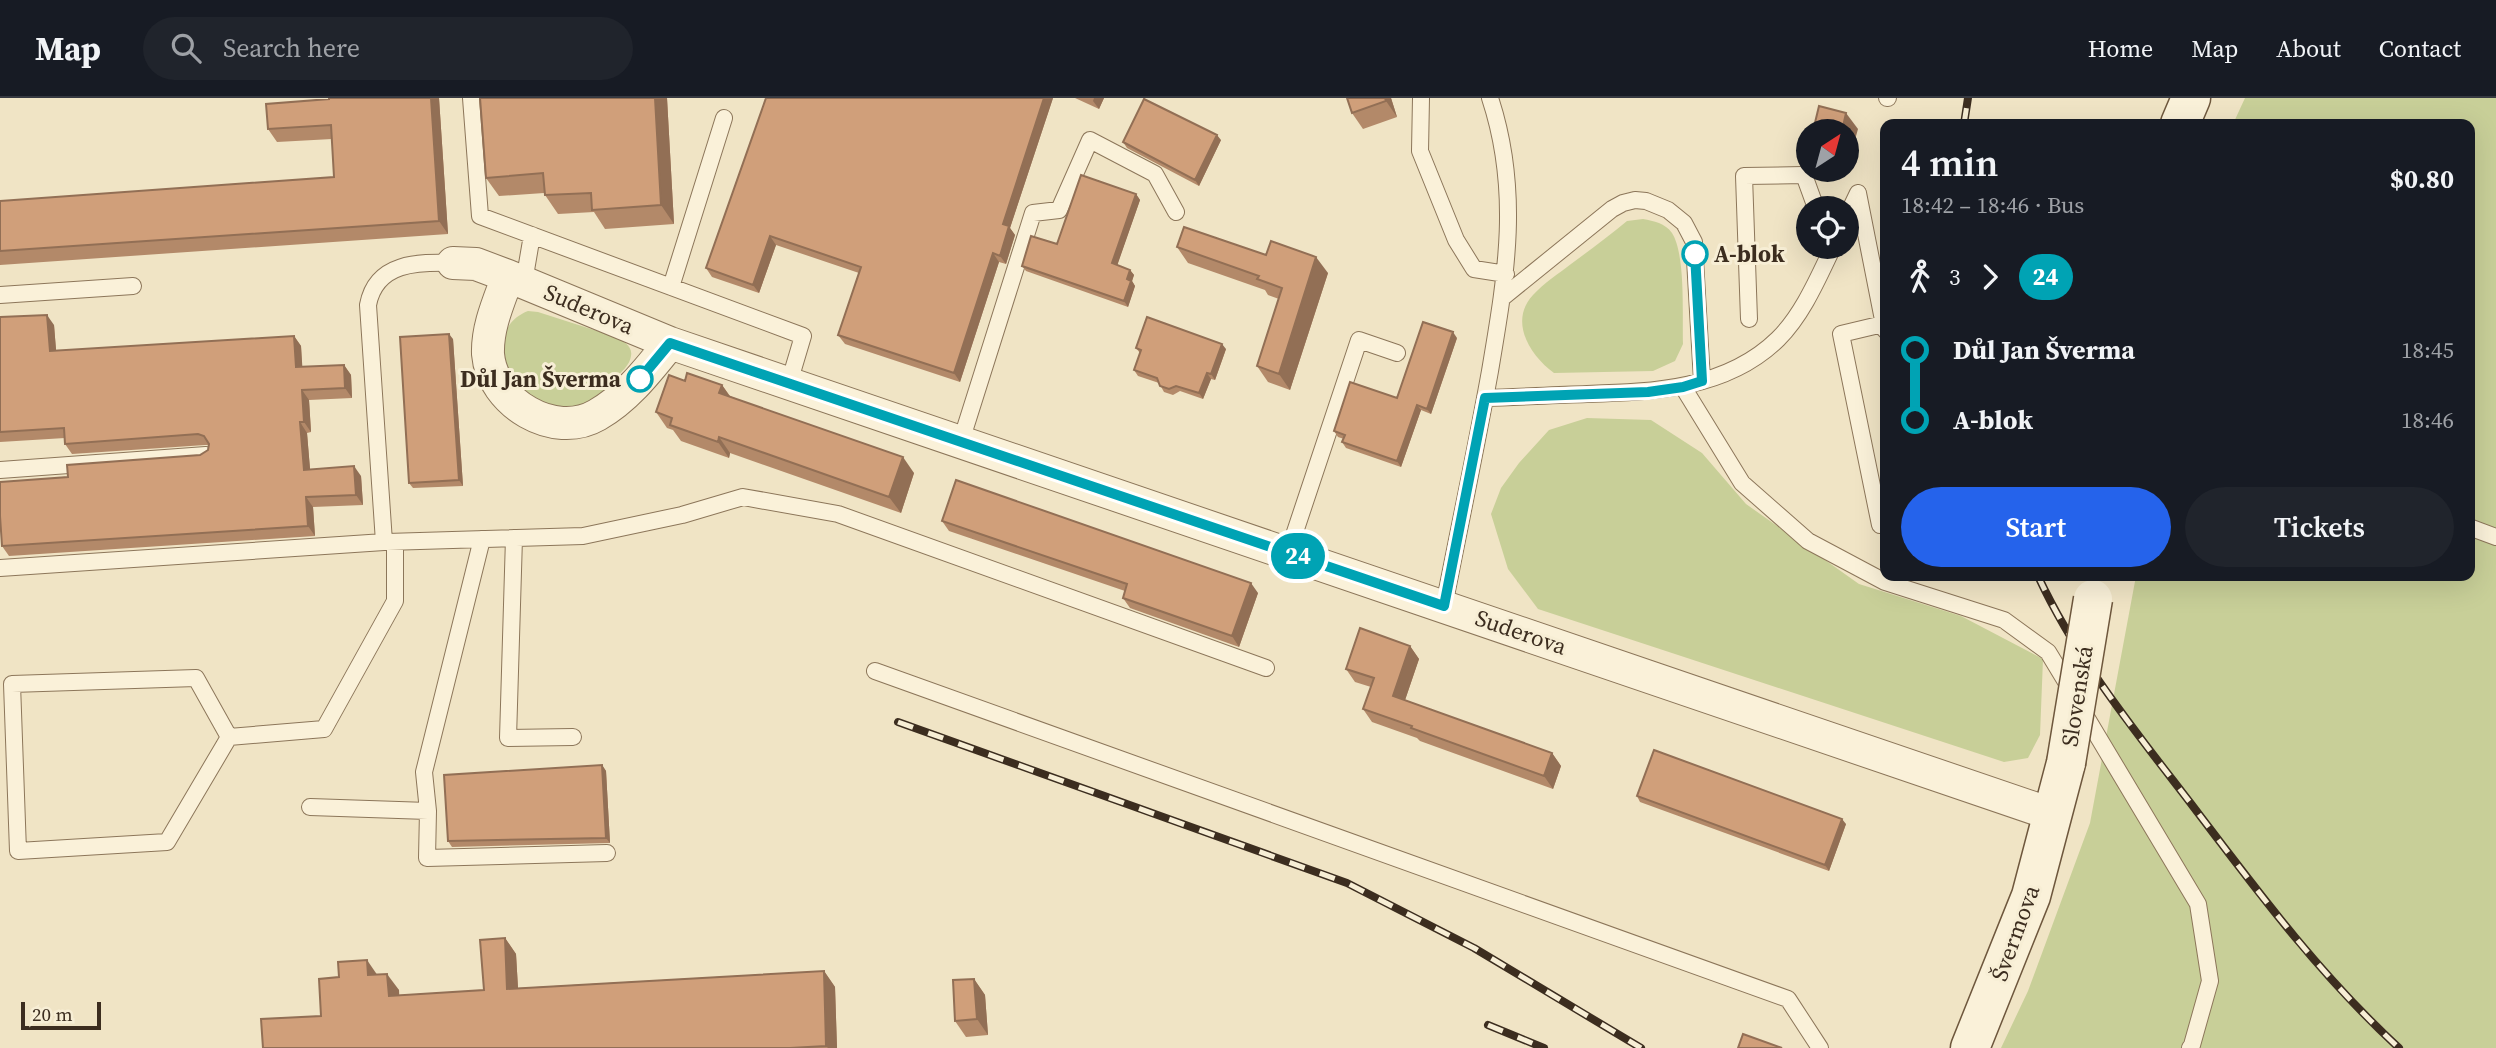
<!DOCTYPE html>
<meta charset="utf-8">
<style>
:root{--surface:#171b24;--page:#20242c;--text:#f1f3f6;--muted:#9ea1a6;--line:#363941;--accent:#2563eb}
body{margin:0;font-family:"Source Serif 4",serif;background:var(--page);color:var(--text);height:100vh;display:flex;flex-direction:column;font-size:26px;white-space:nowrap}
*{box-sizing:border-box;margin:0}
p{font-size:23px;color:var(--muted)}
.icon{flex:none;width:38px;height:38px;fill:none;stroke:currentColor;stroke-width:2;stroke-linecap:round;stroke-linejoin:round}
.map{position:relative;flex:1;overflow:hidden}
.side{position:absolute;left:1880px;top:21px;width:595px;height:462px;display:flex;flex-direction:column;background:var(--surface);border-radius:14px;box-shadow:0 7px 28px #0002}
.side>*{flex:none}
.badge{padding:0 14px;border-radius:23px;font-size:24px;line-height:46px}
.needle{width:46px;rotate:36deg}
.buttons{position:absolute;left:1796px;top:21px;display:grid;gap:14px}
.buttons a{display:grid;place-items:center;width:63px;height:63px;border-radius:50%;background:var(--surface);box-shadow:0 7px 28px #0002;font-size:35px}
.scale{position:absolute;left:21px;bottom:18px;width:80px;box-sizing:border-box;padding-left:7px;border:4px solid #3c2d1f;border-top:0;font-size:19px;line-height:24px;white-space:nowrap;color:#3c2d1f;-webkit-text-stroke:5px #f7eed5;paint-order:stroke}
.map>.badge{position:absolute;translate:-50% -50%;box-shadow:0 0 0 4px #fff}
.legs{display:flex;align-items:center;gap:10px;height:77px;padding:0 21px;font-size:23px}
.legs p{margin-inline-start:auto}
.headline{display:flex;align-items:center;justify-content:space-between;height:119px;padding:0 21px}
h1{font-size:38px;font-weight:600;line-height:52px}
.button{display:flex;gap:14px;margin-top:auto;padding:14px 21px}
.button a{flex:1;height:80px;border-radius:42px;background:var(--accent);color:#fff;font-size:28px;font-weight:600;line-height:80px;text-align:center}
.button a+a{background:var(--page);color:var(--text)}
ul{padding:0 21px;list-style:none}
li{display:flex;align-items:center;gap:24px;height:70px;font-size:26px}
li i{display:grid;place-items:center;width:10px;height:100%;margin:0 9px;background:currentColor}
li i::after{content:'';width:18px;height:18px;margin:-9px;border:5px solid;border-radius:50%;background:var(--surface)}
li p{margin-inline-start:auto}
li:first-child i{background:linear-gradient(#0000 50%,currentColor 0)}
li:last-child i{background:linear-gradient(currentColor 50%,#0000 0)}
header{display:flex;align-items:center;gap:42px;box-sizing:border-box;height:98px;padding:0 35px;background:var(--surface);border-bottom:2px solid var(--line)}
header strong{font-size:33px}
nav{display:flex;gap:38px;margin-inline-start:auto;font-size:24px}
.search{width:490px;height:63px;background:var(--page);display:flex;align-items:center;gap:18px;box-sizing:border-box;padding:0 24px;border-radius:38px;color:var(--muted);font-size:26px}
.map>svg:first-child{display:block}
.green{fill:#c8cf98}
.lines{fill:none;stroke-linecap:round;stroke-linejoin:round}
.lane-casing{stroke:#8c765a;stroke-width:18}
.street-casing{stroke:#8c765a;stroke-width:34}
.secondary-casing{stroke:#6e573d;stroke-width:41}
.lane{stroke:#faf1d9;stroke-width:16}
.street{stroke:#faf1d9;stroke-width:32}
.secondary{stroke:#faf1d9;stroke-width:38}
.rail-casing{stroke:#3c2d1f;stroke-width:8}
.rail{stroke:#f7eed5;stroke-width:5;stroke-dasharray:16;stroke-linecap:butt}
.secondary-bridge-casing{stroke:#6e573d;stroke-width:41;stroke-linecap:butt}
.secondary-bridge{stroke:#faf1d9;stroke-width:38}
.wall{fill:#b38969}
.shaded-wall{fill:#926f55}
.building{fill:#d09f7a;stroke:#926f55;stroke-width:2}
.line-1-casing{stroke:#fff;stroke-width:16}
.line-1{stroke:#00a3b4;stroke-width:10}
.stop-1-dot{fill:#fff;stroke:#00a3b4;stroke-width:3.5}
.labels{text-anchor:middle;stroke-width:6;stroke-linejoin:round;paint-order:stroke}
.stop-label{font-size:23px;font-weight:bold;fill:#3c2d1f;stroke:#f7eed5;text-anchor:start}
.street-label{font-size:23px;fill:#3c2d1f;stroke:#f7eed5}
</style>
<header>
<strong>Map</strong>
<div class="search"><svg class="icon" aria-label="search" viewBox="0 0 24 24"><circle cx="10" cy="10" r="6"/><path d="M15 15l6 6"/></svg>Search here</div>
<nav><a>Home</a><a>Map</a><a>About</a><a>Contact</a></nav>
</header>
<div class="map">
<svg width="2496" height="950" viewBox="0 0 2496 950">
<rect width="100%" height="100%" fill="#f0e4c5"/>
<path class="green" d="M 2245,0 L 2496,0 L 2496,950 L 2001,950 L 2028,893 L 2090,725 L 2136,478 L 2469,478 L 2469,26 L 2233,26 Z
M 1643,121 C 1654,123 1665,125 1672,135 C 1686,157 1682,219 1683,246 L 1675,263 L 1653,273 L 1554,275 C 1531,258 1508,224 1533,197 C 1544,185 1558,176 1571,166 C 1590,152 1609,138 1627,123 Z
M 528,213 L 538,214 L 616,239 C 623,243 633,248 631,258 C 630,267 621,274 616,280 C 592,305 575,319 541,304 C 529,299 523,296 516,285 C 509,274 503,264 503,250 C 502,233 512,219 528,213 Z
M 1587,320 L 1651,322 L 1702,355 L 1746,406 L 1859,486 L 1961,518 L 2043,561 L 2040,637 L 2028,660 L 2004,664 L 1538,511 L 1508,471 L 1491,416 L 1501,390 L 1519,365 L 1549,332 Z"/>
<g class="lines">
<defs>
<path id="lane" d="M 471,0 L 480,118 L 803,238 L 789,285
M 1421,0 L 1420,53 L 1456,142 L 1474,171 L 1506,176
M 1887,0 L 1888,0
M 1858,95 L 1885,232
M 1846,120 L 1858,95
M 524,184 L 532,137
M 671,189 L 724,20
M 0,197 L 133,188
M 1502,200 L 1612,111 L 1623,105 L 1635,102 L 1646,103 L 1668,112 L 1684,125 L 1694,144 L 1702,283
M 1749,221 L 1744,78 L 1804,77 L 1816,110
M 1883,226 L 1841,236 L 1880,427 L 1885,426
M 1683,289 L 1742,385 L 1808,443 L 1885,484 L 2004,522 L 2048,554 L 2071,592
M 1485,300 C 1519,299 1553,297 1587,296 C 1654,294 1727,291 1778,241 C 1803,216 1818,180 1833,149
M 961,343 L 1033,115 L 1059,112 L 1090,42 L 1155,76 L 1176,114
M 0,372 L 206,357
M 2469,429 L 2496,439
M 514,440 L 508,640 L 573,639
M 482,441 L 424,674 L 428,713 L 427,760 L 607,755
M 387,444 L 583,438 L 682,417 L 743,399 L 838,416 L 1266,570
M 1288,455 L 1359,242 L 1397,255
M 0,470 L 384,444 L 368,207 C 376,164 418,164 453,165
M 1444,508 C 1459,430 1476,351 1490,273 C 1506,178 1521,94 1490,0
M 875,573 L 1788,901 L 1820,950
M 2082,612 L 2198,806 L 2210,883 L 2192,947 L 2190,950
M 229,639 L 196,580 L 12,586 L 18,753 L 167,744 L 229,639 L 324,631 L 395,503 L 395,444
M 310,709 L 428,713"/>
<path id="street" d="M 453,165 L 476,166 L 508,178
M 670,245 C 649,271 627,300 597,317 C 554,342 492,305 488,256 C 487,229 499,203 508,178 L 670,245 L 2054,717"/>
<path id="secondary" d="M 2180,26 L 2191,0
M 1970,950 L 2031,798 L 2066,665"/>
</defs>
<use href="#lane" class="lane-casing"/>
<use href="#street" class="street-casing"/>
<use href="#secondary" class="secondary-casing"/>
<use href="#lane" class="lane"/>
<use href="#street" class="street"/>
<use href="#secondary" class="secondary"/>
<defs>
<path id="rail" d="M 1964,26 L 1968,0
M 2038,478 C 2077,562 2136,634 2192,707 C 2258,794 2319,876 2399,950
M 898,624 L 1347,785 L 1474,850 L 1641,950
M 1488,927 L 1544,950"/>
</defs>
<use href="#rail" class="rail-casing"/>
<use href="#rail" class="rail"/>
<defs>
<path id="secondary-bridge" d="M 2066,665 L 2093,501"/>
</defs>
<use href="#secondary-bridge" class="secondary-bridge-casing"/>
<use href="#secondary-bridge" class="secondary-bridge"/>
</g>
<path class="wall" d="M 439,0 L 448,136 L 0,167 L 0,103 L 334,79 L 332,41 L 277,44 L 268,31 Z
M 667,0 L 674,126 L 605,131 L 594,114 L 558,116 L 545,97 L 544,95 L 499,98 L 486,80 Z
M 766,0 L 1053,0 L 1010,130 L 1015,137 L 1006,166 L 999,164 L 960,284 L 845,246 L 838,237 L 859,175 L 776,147 L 759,195 L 712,179 L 706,170 Z
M 1075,0 L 1104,0 L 1099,11 Z
M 1347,0 L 1391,0 L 1397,19 L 1363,31 L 1352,15 Z
M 1221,42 L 1199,88 L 1127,50 L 1123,44 Z
M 1136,96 L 1140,102 L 1117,167 L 1130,172 L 1134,177 L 1132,183 L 1135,188 L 1128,209 L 1026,173 L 1022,168 Z
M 1177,149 L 1266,157 L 1328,175 L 1290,292 L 1268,284 L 1257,268 L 1279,201 L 1268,197 L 1265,192 L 1188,165 Z
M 0,219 L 54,227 L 56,253 L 294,238 L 301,248 L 302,269 L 344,267 L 351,277 L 352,300 L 309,302 L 311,334 L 307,335 L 310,372 L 361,378 L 363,407 L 313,409 L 315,438 L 9,458 L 2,448 L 68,379 L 200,357 L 208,352 L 209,347 L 205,347 L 72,356 L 65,346 L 65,340 L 0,344 Z
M 1457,240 L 1431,316 L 1421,312 L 1401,369 L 1346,350 L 1342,344 L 1344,341 L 1338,339 L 1334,333 L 1397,300 Z
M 453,241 L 463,388 L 413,390 L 409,385 Z
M 1136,250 L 1226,251 L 1215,282 L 1211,281 L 1203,301 L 1180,293 L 1173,297 L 1164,294 L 1159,285 L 1138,278 L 1134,272 L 1140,255 Z
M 685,283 L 722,287 L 730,298 L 914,375 L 901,415 L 730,355 L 729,360 L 681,343 L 673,332 L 667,330 L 656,314 Z
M 942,423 L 1258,495 L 1239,549 L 1130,510 L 1123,500 L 1125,493 L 949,433 Z
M 1410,548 L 1419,561 L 1405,602 L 1552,655 L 1561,668 L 1553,691 L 1420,643 L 1417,640 L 1372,624 L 1363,611 L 1371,589 L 1355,584 L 1346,571 Z
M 602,667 L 606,673 L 610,745 L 452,749 L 448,743 Z
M 1637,698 L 1846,726 L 1829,773 L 1640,704 Z
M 505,840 L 516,856 L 518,890 L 824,873 L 835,889 L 837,950 L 263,950 L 321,918 L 339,879 L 377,877 L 399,892 L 399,897 L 484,892 Z
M 974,881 L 985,897 L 988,937 L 966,939 L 955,923 Z"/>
<path class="shaded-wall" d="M 431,0 L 439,0 L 448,136 L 439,123 Z
M 655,0 L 667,0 L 674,126 L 661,107 Z
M 1044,0 L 1053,0 L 1010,130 L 1015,137 L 1006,166 L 1000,158 L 1003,126 Z
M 1094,0 L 1104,0 L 1099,11 L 1093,3 Z
M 1385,0 L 1391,0 L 1397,19 L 1386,3 Z
M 1846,15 L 1858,31 L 1848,67 L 1846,64 L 1846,33 L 1842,33 Z
M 1217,37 L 1221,42 L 1199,88 L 1195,82 Z
M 1136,96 L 1140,102 L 1116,171 L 1112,165 Z
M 770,138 L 776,147 L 759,195 L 753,187 Z
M 993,155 L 999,164 L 960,284 L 954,275 Z
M 1316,159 L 1328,175 L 1290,292 L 1279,276 Z
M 1130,172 L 1134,177 L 1132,183 L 1135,188 L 1128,209 L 1124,203 L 1127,181 Z
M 47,217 L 54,227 L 57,263 L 50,253 Z
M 1453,234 L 1457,240 L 1431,316 L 1427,311 Z
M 449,236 L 453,241 L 463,388 L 459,382 Z
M 294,238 L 301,248 L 303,279 L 296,269 Z
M 1222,246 L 1226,251 L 1215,282 L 1211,276 Z
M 344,267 L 351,277 L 352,300 L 345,290 Z
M 1207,275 L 1211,281 L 1203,301 L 1199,295 Z
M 722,287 L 733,303 L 719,295 Z
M 302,292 L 309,302 L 311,334 L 304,324 Z
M 1417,307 L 1421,312 L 1401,369 L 1397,363 Z
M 300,324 L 307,335 L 311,382 L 304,372 Z
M 719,339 L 730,355 L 729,360 L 718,344 Z
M 903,359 L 914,375 L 901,415 L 889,399 Z
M 354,368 L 361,378 L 363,407 L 356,397 Z
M 306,399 L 313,409 L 315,438 L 308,428 Z
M 1251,485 L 1258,495 L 1239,549 L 1232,538 Z
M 1410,548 L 1419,561 L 1402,611 L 1393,598 Z
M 1552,655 L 1561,668 L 1553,691 L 1544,678 Z
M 602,667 L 606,673 L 610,745 L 606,740 Z
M 1842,721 L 1846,726 L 1829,773 L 1825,767 Z
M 505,840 L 516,856 L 519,907 L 507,891 Z
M 367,862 L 378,878 L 368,877 Z
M 824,873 L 835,889 L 837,950 L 828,950 L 826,948 Z
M 387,876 L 399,892 L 400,914 L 389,898 Z
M 974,881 L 985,897 L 988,937 L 977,921 Z"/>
<path class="building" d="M 329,0 L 431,0 L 439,123 L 0,153 L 0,103 L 334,79 L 331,27 L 268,31 L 266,6 L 329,1 Z
M 480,0 L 655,0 L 661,107 L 592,112 L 591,95 L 545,97 L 543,75 L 486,80 Z
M 766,0 L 1044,0 L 1003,126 L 1009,128 L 1000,158 L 993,155 L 954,275 L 838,237 L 861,169 L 770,138 L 753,187 L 706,170 Z
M 1347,0 L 1385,0 L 1386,3 L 1352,15 Z
M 1144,1 L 1217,37 L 1195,82 L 1123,44 Z
M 1819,8 L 1846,15 L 1842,33 L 1813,33 Z
M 1081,77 L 1136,96 L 1112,165 L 1130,172 L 1127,181 L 1131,183 L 1124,203 L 1022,168 L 1031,138 L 1057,146 Z
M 1184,129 L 1266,157 L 1271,143 L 1316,159 L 1279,276 L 1257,268 L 1282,190 L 1257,181 L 1259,178 L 1177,149 Z
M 47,217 L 50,253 L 294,238 L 296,269 L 344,267 L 345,290 L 302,292 L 304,324 L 300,324 L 304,372 L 354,368 L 356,397 L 306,399 L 308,428 L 2,448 L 0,418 L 0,384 L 68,379 L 67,367 L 200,357 L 208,352 L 209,346 L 204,338 L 198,336 L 65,346 L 64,330 L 0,334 L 0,219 Z
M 1147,219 L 1222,246 L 1211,276 L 1207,275 L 1199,295 L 1176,288 L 1169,291 L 1160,288 L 1157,280 L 1134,272 L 1141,252 L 1136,250 Z
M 1423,224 L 1453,234 L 1427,311 L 1417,307 L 1397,363 L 1342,344 L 1345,337 L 1334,333 L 1350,284 L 1397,300 Z
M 449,236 L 459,382 L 409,385 L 400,239 Z
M 687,275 L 722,287 L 719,295 L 903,359 L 889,399 L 719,339 L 718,344 L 670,327 L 672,320 L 656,314 L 669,277 L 685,283 Z
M 956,382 L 1251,485 L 1232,538 L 1123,500 L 1127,486 L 942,423 Z
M 1360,530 L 1410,548 L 1393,598 L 1552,655 L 1544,678 L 1411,630 L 1412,628 L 1363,611 L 1374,580 L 1346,571 Z
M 1654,652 L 1842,721 L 1825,767 L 1637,698 Z
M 602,667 L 606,740 L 448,743 L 444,677 Z
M 505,840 L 507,891 L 824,873 L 826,948 L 790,950 L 263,950 L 261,921 L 321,918 L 319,881 L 339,879 L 338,864 L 367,862 L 368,877 L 387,876 L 389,898 L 484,892 L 480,842 Z
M 974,881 L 977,921 L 955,923 L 953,882 Z
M 1743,936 L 1782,950 L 1738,950 Z"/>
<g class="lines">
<defs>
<path id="line-1" d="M 640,281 L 670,245 L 1444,508 L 1485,300 L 1648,294 L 1683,289 L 1702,283 L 1695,156"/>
</defs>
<use href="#line-1" class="line-1-casing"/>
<use href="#line-1" class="line-1"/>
</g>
<g class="stop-1-dot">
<circle cx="1695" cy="156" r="12"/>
<circle cx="640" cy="281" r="12"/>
</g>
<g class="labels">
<g class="stop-label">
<text x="1714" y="164">A-blok</text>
<text x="621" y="289" text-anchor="end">Důl Jan Šverma</text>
</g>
<g class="street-label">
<text transform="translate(589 211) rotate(23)" y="8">Suderova</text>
<text transform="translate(1521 534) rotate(19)" y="8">Suderova</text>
<text transform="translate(2077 598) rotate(-81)" y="8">Slovenská</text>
<text transform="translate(2015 835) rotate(-70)" y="8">Švermova</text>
</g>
</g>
</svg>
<div class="buttons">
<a><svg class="needle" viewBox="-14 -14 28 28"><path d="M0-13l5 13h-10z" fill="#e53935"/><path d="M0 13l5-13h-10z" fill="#9ea1a6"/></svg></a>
<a><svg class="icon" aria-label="locate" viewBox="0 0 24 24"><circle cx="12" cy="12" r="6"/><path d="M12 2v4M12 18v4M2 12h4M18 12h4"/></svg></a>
</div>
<div class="scale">20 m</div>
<b class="badge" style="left:1298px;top:458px;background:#00a3b4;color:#fff">24</b>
<section class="side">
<div class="headline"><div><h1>4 min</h1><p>18:42 – 18:46 · Bus</p></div><b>$0.80</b></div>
<div class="legs"><svg class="icon" aria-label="walk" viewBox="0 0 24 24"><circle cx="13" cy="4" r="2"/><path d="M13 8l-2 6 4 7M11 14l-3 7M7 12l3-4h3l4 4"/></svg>3<svg class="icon" aria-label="forward" viewBox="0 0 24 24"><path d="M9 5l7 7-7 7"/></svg><b class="badge" style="background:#00a3b4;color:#fff">24</b></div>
<ul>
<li><i style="color:#00a3b4"></i><b>Důl Jan Šverma</b><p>18:45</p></li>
<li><i style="color:#00a3b4"></i><b>A-blok</b><p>18:46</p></li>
</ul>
<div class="button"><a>Start</a><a>Tickets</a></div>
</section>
</div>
